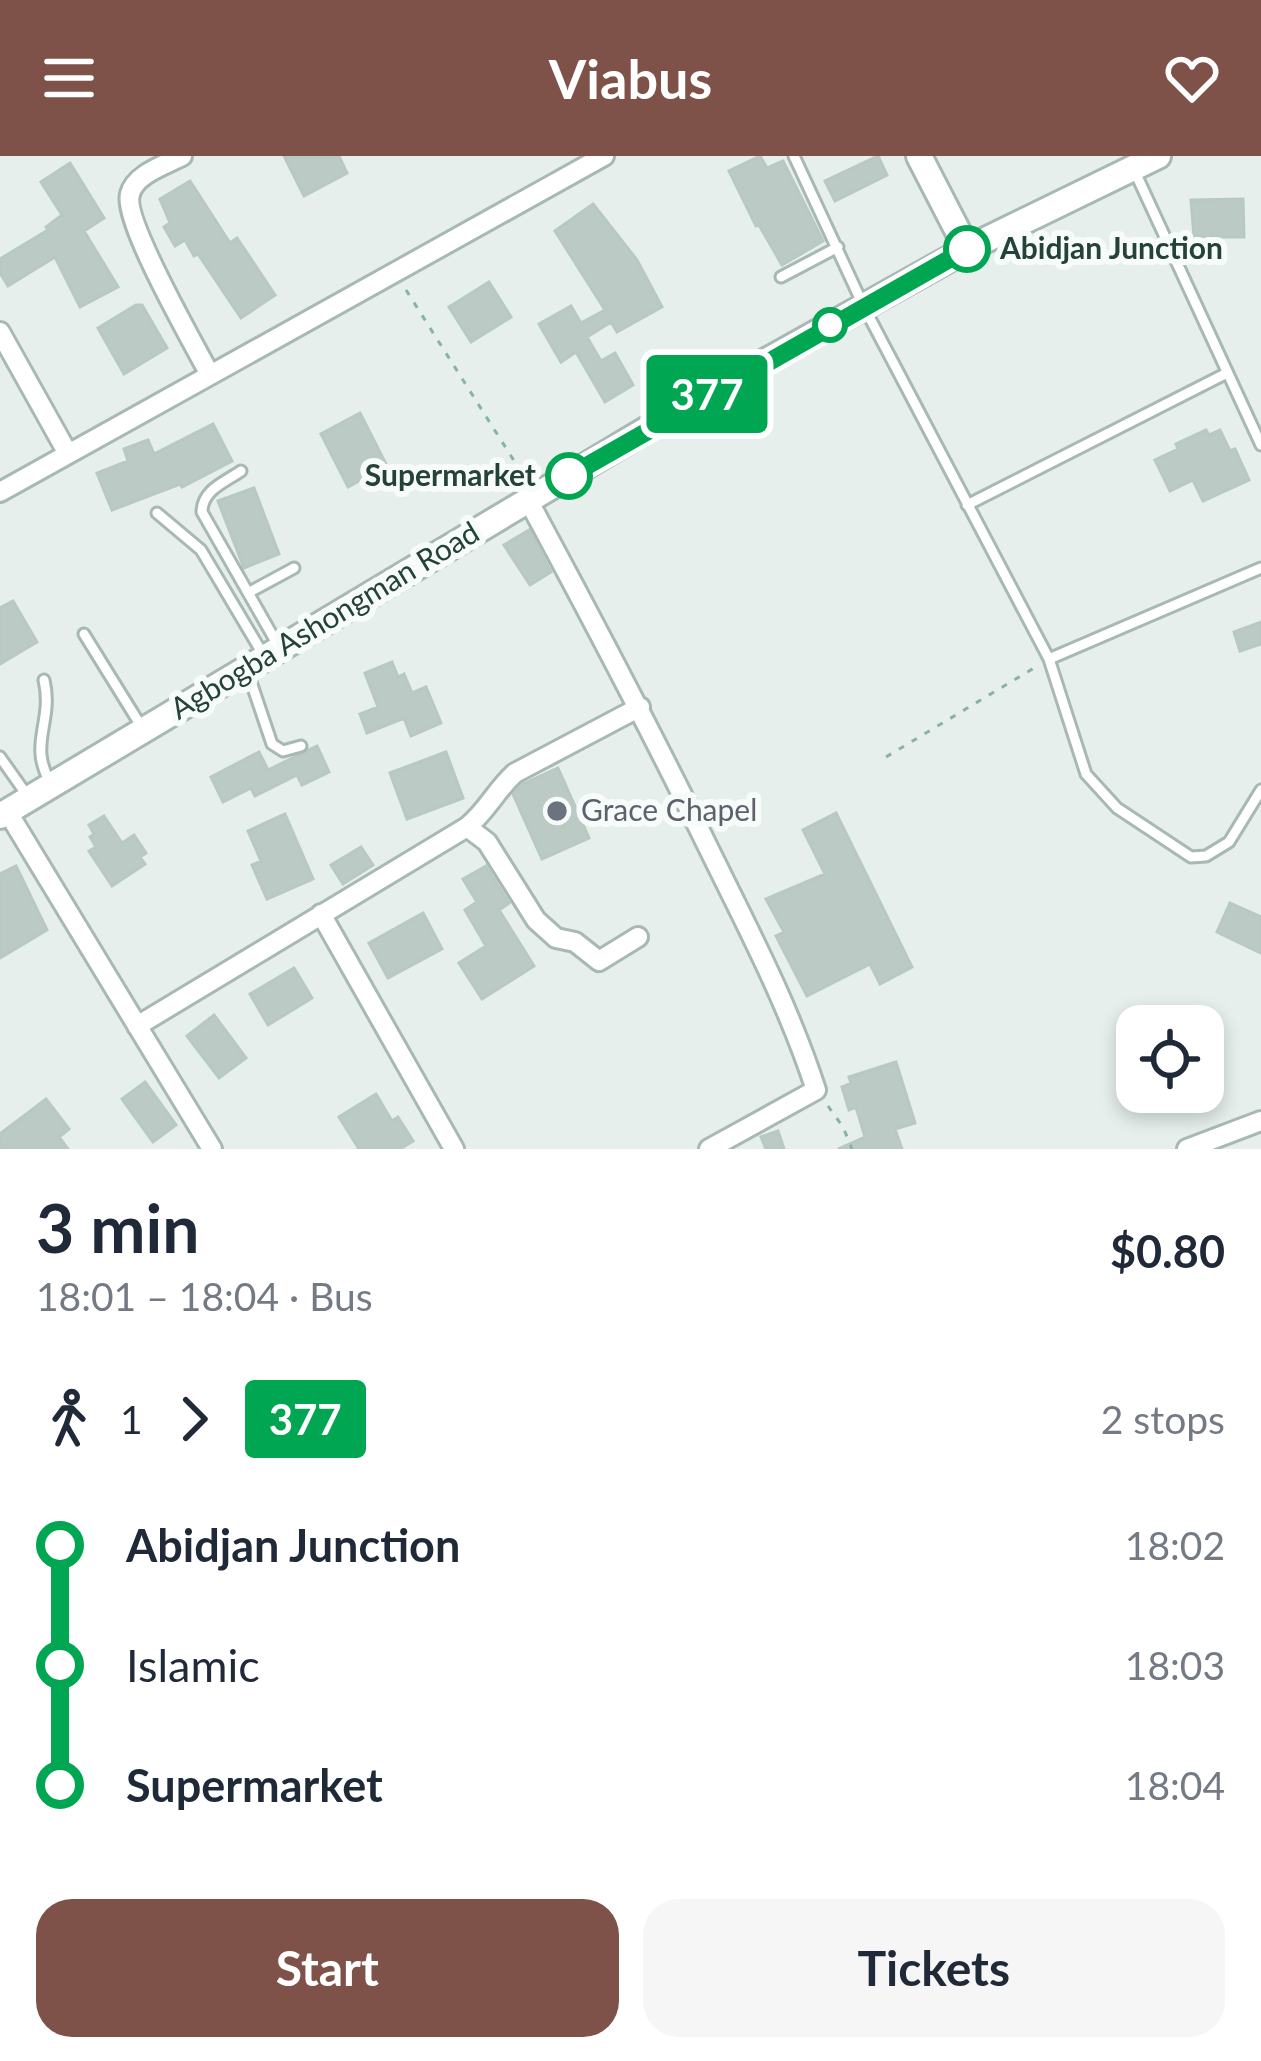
<!DOCTYPE html>
<meta charset="utf-8">
<style>
:root{--surface:#fff;--page:#f6f6f7;--text:#1f2937;--muted:#747a83;--accent:#7f5249}
body{margin:0;font-family:Lato,sans-serif;background:var(--page);color:var(--text);height:100vh;display:flex;flex-direction:column;font-size:45px;white-space:nowrap}
*{box-sizing:border-box;margin:0}
p{font-size:39px;color:var(--muted)}
.icon{flex:none;width:66px;height:66px;fill:none;stroke:currentColor;stroke-width:2;stroke-linecap:round;stroke-linejoin:round}
.map{position:relative;height:993px;overflow:hidden}
.drawer{display:flex;flex-direction:column;background:var(--surface);flex:1}
.drawer>*{flex:none}
.badge{padding:0 24px;border-radius:9px;font-size:42px;line-height:78px}
.tools{position:absolute;left:1116px;top:849px;display:grid;gap:24px}
.tools a{display:grid;place-items:center;width:108px;height:108px;border-radius:24px;background:var(--surface);box-shadow:0 6px 18px #0003;font-size:60px}
.map>.badge{position:absolute;translate:-50% -50%;box-shadow:0 0 0 6px #fff}
.legs{display:flex;align-items:center;gap:18px;height:132px;padding:0 36px;font-size:39px}
.legs p{margin-inline-start:auto}
.overview{display:flex;align-items:center;justify-content:space-between;height:204px;padding:0 36px}
h1{font-size:66px;font-weight:700;line-height:90px}
.action{display:flex;gap:24px;margin-top:auto;padding:24px 36px}
.action a{flex:1;height:138px;border-radius:36px;background:var(--accent);color:#fff;font-size:48px;font-weight:700;line-height:138px;text-align:center}
.action a+a{background:var(--page);color:var(--text)}
ul{padding:0 36px;list-style:none}
li{display:flex;align-items:center;gap:42px;height:120px;font-size:45px}
li i{display:grid;place-items:center;width:18px;height:100%;margin:0 15px;background:currentColor}
li i::after{content:'';width:30px;height:30px;margin:-15px;border:9px solid;border-radius:50%;background:var(--surface)}
li p{margin-inline-start:auto}
li:first-child i{background:linear-gradient(#0000 50%,currentColor 0)}
li:last-child i{background:linear-gradient(currentColor 50%,#0000 0)}
header{display:flex;justify-content:space-between;align-items:center;height:156px;padding:0 36px;background:var(--accent);color:#fff;font-size:54px;font-weight:700}
.map>svg:first-child{display:block}
.building{fill:#bbcac4;stroke:#b8c9c2;stroke-width:3}
.lines{fill:none;stroke-linecap:round;stroke-linejoin:round}
.service-casing{stroke:#a8b8b2;stroke-width:15}
.minor-casing{stroke:#a8b8b2;stroke-width:24}
.tertiary-casing{stroke:#a8b8b2;stroke-width:30}
.path{stroke:#86b3a5;stroke-width:3;stroke-dasharray:6 9;stroke-linecap:butt}
.service{stroke:#fff;stroke-width:9}
.minor{stroke:#fff;stroke-width:18}
.tertiary{stroke:#fff;stroke-width:24}
.line-1-casing{stroke:#fff;stroke-width:27}
.line-1{stroke:#00a651;stroke-width:18}
.stop-1-dot{fill:#fff;stroke:#00a651;stroke-width:6}
.worship-dot{fill:#6b7280;stroke:#f7fbf9;stroke-width:4.5}
.labels{text-anchor:middle;stroke-width:12;stroke-linejoin:round;paint-order:stroke}
.stop-label{font-size:30px;font-weight:bold;fill:#24423a;stroke:#f7fbf9;text-anchor:start}
.street-label{font-size:30px;fill:#24423a;stroke:#f7fbf9}
.worship-label{font-size:30px;fill:#5b616d;stroke:#f7fbf9;text-anchor:start}
</style>
<header><svg class="icon" aria-label="menu" viewBox="0 0 24 24"><path d="M4 6h16M4 12h16M4 18h16"/></svg>Viabus<svg class="icon" aria-label="heart" viewBox="0 0 24 24"><path d="M12 20l-8-8c-3-5 5-10 8-4 3-6 11-1 8 4z"/></svg></header>
<div class="map">
<svg width="1261" height="993" viewBox="0 0 1261 993">
<rect width="100%" height="100%" fill="#e6efeb"/>
<path class="building" d="M 284,0 L 339,0 L 347,17 L 304,40 Z
M 760,0 L 767,12 L 783,5 L 823,85 L 782,109 L 759,69 L 756,70 L 729,15 Z
M 878,0 L 887,19 L 835,45 L 825,25 Z
M 70,7 L 104,62 L 84,75 L 118,131 L 80,151 L 55,101 L 8,130 L 0,117 L 0,103 L 48,74 L 46,71 L 62,59 L 41,26 Z
M 190,25 L 230,87 L 237,82 L 275,139 L 241,162 L 198,98 L 194,100 L 185,84 L 175,90 L 164,71 L 170,67 L 160,43 Z
M 1243,43 L 1244,81 L 1194,81 L 1191,44 Z
M 593,48 L 637,104 L 662,151 L 617,176 L 611,166 L 587,181 L 601,205 L 615,197 L 633,229 L 605,246 L 576,196 L 561,206 L 539,168 L 571,150 L 581,167 L 605,154 L 555,75 Z
M 489,126 L 511,161 L 471,186 L 449,151 Z
M 136,149 L 142,149 L 167,192 L 124,218 L 98,172 Z
M 360,257 L 387,310 L 348,331 L 321,278 Z
M 213,268 L 232,305 L 182,331 L 180,328 L 112,354 L 97,317 L 128,305 L 124,293 L 148,284 L 154,298 Z
M 1206,274 L 1209,279 L 1220,274 L 1230,295 L 1235,293 L 1249,324 L 1203,345 L 1193,324 L 1170,335 L 1155,304 L 1178,293 L 1176,288 Z
M 254,332 L 279,398 L 244,412 L 218,345 Z
M 529,374 L 551,416 L 530,429 L 504,389 Z
M 13,445 L 37,486 L 0,508 L 0,452 Z
M 1261,466 L 1261,488 L 1240,495 L 1234,476 Z
M 392,506 L 398,521 L 404,518 L 412,537 L 426,531 L 441,567 L 411,580 L 404,562 L 367,577 L 360,558 L 378,551 L 365,517 Z
M 317,590 L 329,616 L 302,629 L 297,619 L 255,640 L 251,632 L 223,646 L 211,621 L 259,596 L 268,614 Z
M 446,596 L 463,642 L 407,663 L 390,617 Z
M 558,612 L 589,682 L 542,703 L 513,638 L 523,628 Z
M 836,657 L 912,811 L 880,828 L 870,808 L 807,840 L 776,780 L 784,776 L 766,743 L 825,718 L 803,674 Z
M 285,658 L 313,723 L 267,743 L 252,709 L 261,705 L 248,675 Z
M 104,660 L 122,687 L 134,679 L 146,697 L 140,701 L 145,708 L 112,730 L 89,695 L 96,691 L 90,681 L 94,678 L 89,669 Z
M 361,691 L 373,709 L 343,728 L 331,709 Z
M 16,710 L 47,774 L 0,802 L 0,718 Z
M 486,710 L 509,747 L 499,754 L 534,810 L 482,843 L 459,807 L 486,790 L 465,754 L 477,746 L 463,723 Z
M 1230,747 L 1261,761 L 1261,797 L 1217,776 Z
M 423,757 L 442,793 L 388,822 L 369,787 Z
M 294,812 L 312,842 L 268,869 L 250,838 Z
M 214,859 L 246,902 L 219,922 L 187,880 Z
M 896,906 L 915,967 L 895,973 L 902,993 L 838,993 L 865,981 L 856,951 L 849,954 L 842,931 L 851,927 L 849,921 Z
M 145,926 L 176,969 L 153,986 L 122,943 Z
M 376,938 L 392,965 L 398,961 L 413,985 L 400,993 L 359,993 L 339,961 Z
M 46,943 L 69,973 L 59,981 L 68,993 L 0,993 L 0,978 Z
M 778,975 L 784,993 L 766,993 L 761,981 Z"/>
<g class="lines">
<defs>
<path id="service" d="M 794,0 L 864,151 L 1049,503 L 1086,618 L 1117,652 L 1191,701 L 1206,700 L 1229,686 L 1261,634
M 1135,16 L 1261,289
M 781,121 L 838,91
M 241,315 C 225,326 202,334 202,356 L 279,491
M 967,349 L 1227,217
M 157,357 L 201,394 L 264,500
M 248,437 L 294,412
M 84,478 L 141,570
M 1049,503 L 1261,412
M 248,517 L 272,588 L 283,595 L 301,590
M 44,524 C 54,567 27,587 51,628
M 0,601 L 29,642"/>
<path id="minor" d="M 182,0 C 165,9 135,18 130,38 C 122,64 195,190 210,219
M 0,176 L 67,296
M 0,336 L 604,0
M 528,344 C 589,457 648,569 705,685 C 746,769 787,845 816,934 L 709,993
M 7,655 L 212,993
M 467,671 L 487,686 L 536,764 L 556,782 L 575,786 L 599,805 L 638,781
M 321,758 L 454,993
M 137,870 L 467,671 C 487,655 496,634 515,617 L 640,551
M 1187,993 L 1261,965"/>
<path id="tertiary" d="M 919,0 L 967,93
M 0,660 L 691,247 L 967,93 L 1158,0"/>
</defs>
<use href="#service" class="service-casing"/>
<use href="#minor" class="minor-casing"/>
<use href="#tertiary" class="tertiary-casing"/>
<path class="path" d="M 406,134 L 518,311 L 522,325
M 886,601 L 1034,512
M 828,950 L 843,971 L 852,993"/>
<use href="#service" class="service"/>
<use href="#minor" class="minor"/>
<use href="#tertiary" class="tertiary"/>
</g>
<g class="lines">
<defs>
<path id="line-1" d="M 569,320 L 967,93"/>
</defs>
<use href="#line-1" class="line-1-casing"/>
<use href="#line-1" class="line-1"/>
</g>
<g class="stop-1-dot">
<circle cx="967" cy="93" r="21"/>
<circle cx="830" cy="169" r="15"/>
<circle cx="569" cy="320" r="21"/>
</g>
<circle class="worship-dot" cx="557" cy="655" r="12"/>
<g class="labels">
<g class="stop-label">
<text x="1000" y="103">Abidjan Junction</text>
<text x="536" y="330" text-anchor="end">Supermarket</text>
</g>
<g class="street-label">
<text transform="translate(325 465) rotate(-31)" y="10">Agbogba Ashongman Road</text>
</g>
<g class="worship-label">
<text x="581" y="665">Grace Chapel</text>
</g>
</g>
</svg>
<div class="tools">
<a><svg class="icon" aria-label="locate" viewBox="0 0 24 24"><circle cx="12" cy="12" r="6"/><path d="M12 2v4M12 18v4M2 12h4M18 12h4"/></svg></a>
</div>
<b class="badge" style="left:707px;top:238px;background:#00a651;color:#fff">377</b>
</div>
<section class="drawer">
<div class="overview"><div><h1>3 min</h1><p>18:01 – 18:04 · Bus</p></div><b>$0.80</b></div>
<div class="legs"><svg class="icon" aria-label="walk" viewBox="0 0 24 24"><circle cx="13" cy="4" r="2"/><path d="M13 8l-2 6 4 7M11 14l-3 7M7 12l3-4h3l4 4"/></svg>1<svg class="icon" aria-label="forward" viewBox="0 0 24 24"><path d="M9 5l7 7-7 7"/></svg><b class="badge" style="background:#00a651;color:#fff">377</b><p>2 stops</p></div>
<ul>
<li><i style="color:#00a651"></i><b>Abidjan Junction</b><p>18:02</p></li>
<li><i style="color:#00a651"></i><span>Islamic</span><p>18:03</p></li>
<li><i style="color:#00a651"></i><b>Supermarket</b><p>18:04</p></li>
</ul>
<div class="action"><a>Start</a><a>Tickets</a></div>
</section>
